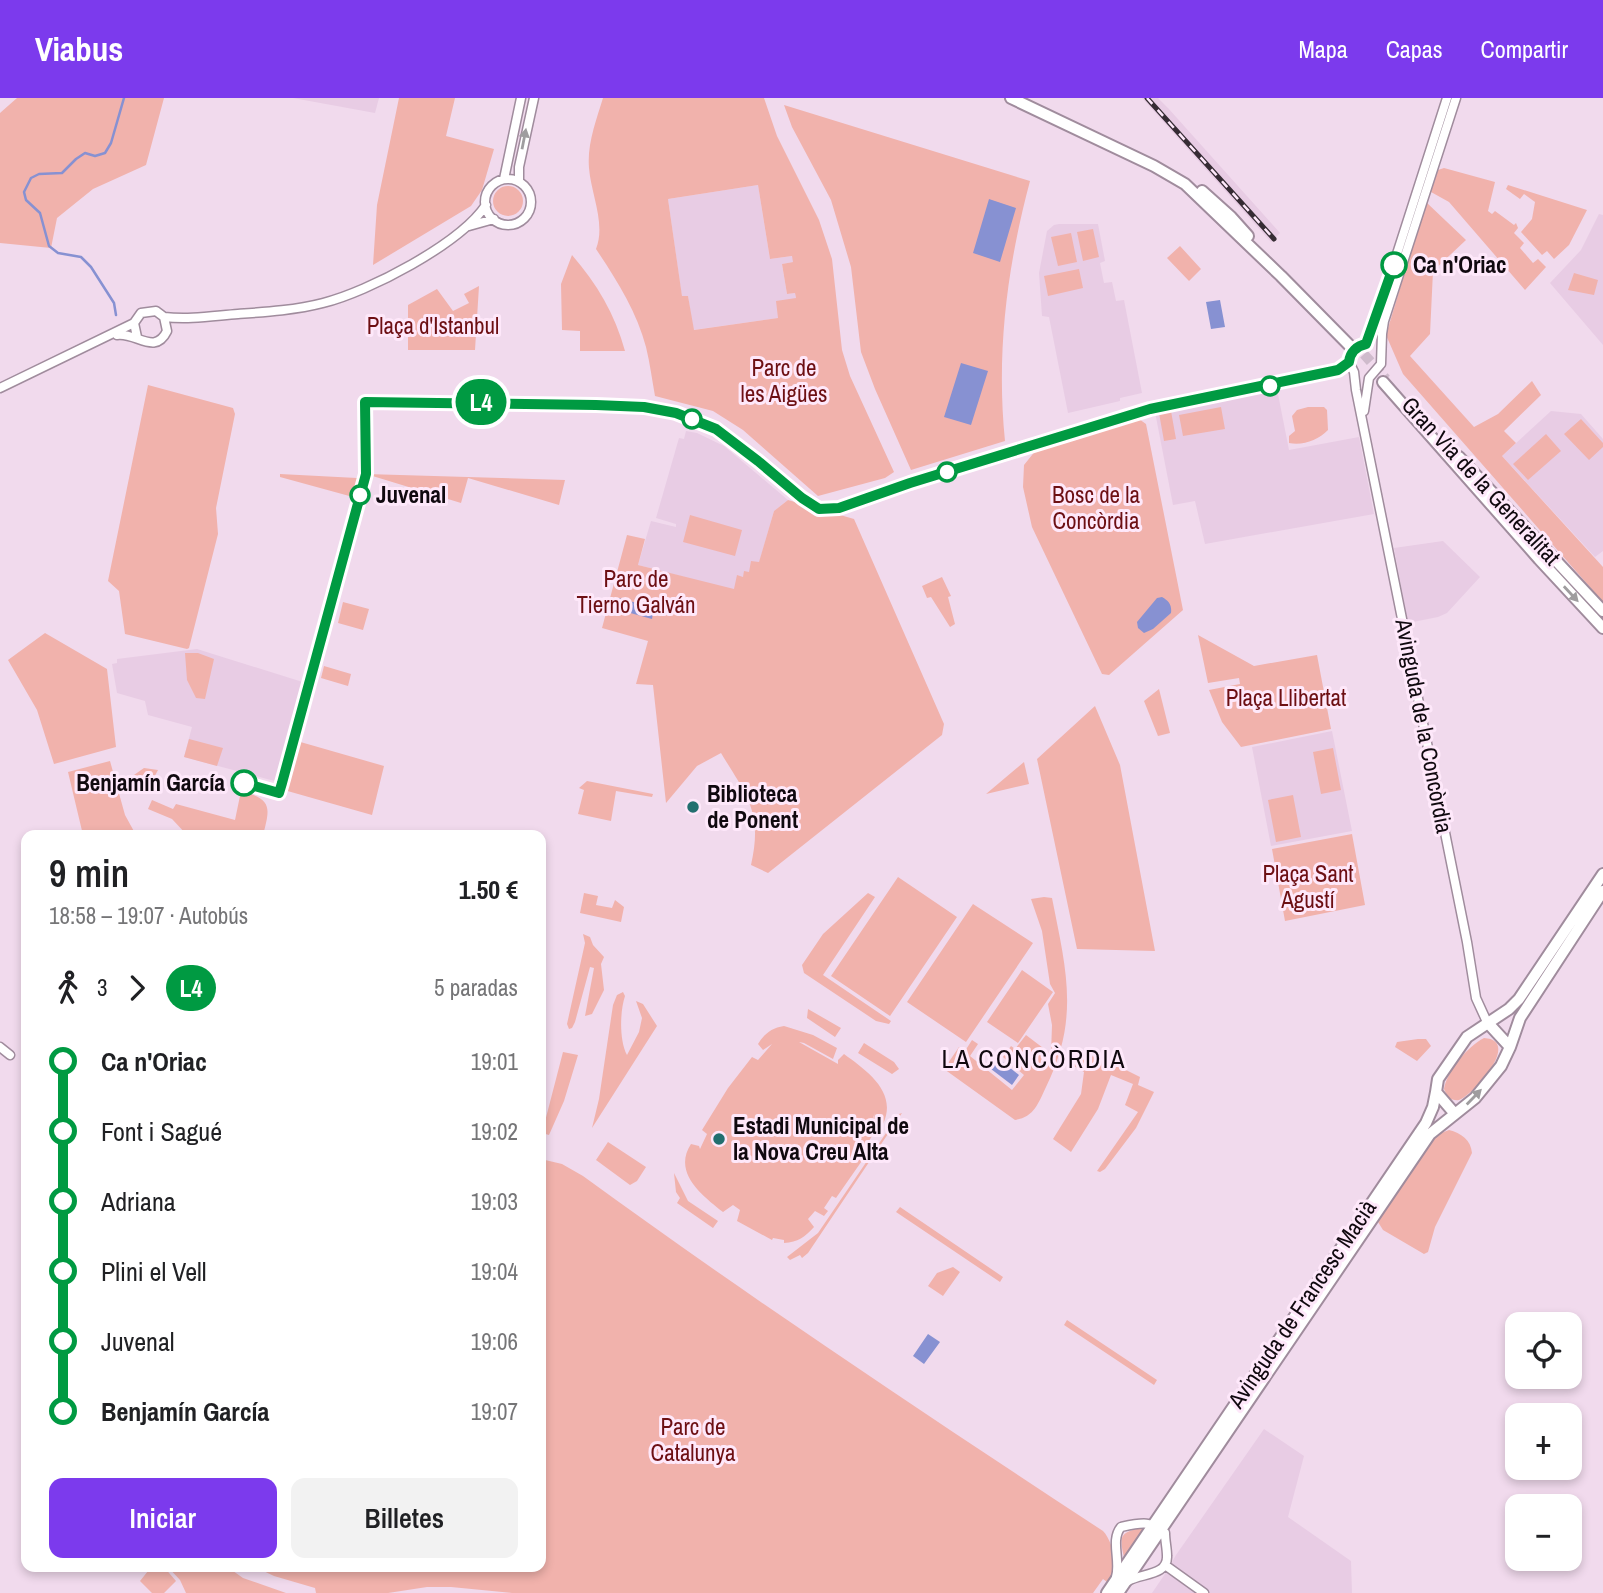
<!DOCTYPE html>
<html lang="es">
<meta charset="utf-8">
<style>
:root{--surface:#fff;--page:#f2f2f2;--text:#202124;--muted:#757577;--accent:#7c3aed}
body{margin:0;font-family:"Archivo Narrow",sans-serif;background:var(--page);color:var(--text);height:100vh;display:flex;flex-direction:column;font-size:26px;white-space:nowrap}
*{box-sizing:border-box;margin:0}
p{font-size:23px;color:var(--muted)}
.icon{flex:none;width:38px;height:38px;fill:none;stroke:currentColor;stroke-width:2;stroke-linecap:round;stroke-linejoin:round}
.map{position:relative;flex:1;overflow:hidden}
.details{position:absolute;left:21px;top:732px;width:525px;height:742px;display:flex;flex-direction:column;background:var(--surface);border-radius:14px;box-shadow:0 4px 10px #0003}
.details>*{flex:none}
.badge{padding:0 14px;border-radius:23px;font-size:24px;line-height:46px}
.buttons{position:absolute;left:1505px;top:1214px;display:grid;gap:14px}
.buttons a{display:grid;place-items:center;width:77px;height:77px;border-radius:14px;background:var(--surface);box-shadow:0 4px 10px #0003;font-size:35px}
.map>.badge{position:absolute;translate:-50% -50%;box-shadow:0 0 0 4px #fff}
.legs{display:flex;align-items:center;gap:10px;height:77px;padding:0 28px;font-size:23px}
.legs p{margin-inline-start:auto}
.head{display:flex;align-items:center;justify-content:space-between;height:119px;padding:0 28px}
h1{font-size:38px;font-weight:600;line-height:52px}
.primary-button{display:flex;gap:14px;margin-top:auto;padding:14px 28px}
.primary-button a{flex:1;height:80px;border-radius:14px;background:var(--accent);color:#fff;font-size:28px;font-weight:600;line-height:80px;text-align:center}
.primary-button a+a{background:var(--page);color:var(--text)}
ul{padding:0 28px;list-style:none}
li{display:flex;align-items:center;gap:24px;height:70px;font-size:26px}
li i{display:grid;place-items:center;width:10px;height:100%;margin:0 9px;background:currentColor}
li i::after{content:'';width:18px;height:18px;margin:-9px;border:5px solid;border-radius:50%;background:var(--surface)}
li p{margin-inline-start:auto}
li:first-child i{background:linear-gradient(#0000 50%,currentColor 0)}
li:last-child i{background:linear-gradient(currentColor 50%,#0000 0)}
header{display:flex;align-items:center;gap:42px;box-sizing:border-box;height:98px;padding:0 35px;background:var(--accent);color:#fff}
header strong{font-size:33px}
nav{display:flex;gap:38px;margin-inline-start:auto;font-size:24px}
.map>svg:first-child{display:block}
.built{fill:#e8cce4}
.green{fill:#f1b2ac;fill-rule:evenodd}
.water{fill:#8791d2}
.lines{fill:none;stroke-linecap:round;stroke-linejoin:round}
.stream{stroke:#8791d2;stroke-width:2.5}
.major-tunnel{stroke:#cfbbcc;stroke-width:10;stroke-dasharray:10 5;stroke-linecap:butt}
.minor-casing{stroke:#a08c9d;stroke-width:11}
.major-casing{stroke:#a08c9d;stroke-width:14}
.minor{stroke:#fff;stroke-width:8}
.major{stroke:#fff;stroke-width:10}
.rail-casing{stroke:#362c34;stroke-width:5}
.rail{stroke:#fee8fa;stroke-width:2.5;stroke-dasharray:8;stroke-linecap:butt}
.oneway{fill:#9f9d9f}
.line-1-casing{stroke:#fff;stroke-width:16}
.line-1{stroke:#009a42;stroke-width:10}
.stop-1-dot{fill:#fff;stroke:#009a42;stroke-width:3.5}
.poi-dot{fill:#236f6f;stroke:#fee8fa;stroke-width:2.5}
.labels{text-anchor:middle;stroke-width:6;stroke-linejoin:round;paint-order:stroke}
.stop-label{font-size:23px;font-weight:bold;fill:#10090f;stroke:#fee8fa;text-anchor:start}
.park-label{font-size:23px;fill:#6d0f13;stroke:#fee8fa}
.street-label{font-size:23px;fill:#10090f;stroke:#fee8fa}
.poi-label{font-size:23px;font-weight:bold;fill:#10090f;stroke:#fee8fa;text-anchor:start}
.quarter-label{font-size:26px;letter-spacing:2px;fill:#10090f;stroke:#fee8fa}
</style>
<header>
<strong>Viabus</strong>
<nav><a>Mapa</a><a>Capas</a><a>Compartir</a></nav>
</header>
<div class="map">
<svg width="1603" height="1495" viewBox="0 0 1603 1495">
<rect width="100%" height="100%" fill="#f1daed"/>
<path class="built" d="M 293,0 L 379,0 L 375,15 Z
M 1142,0 L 1158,0 L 1168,10 L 1280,135 L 1271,144 Z
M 758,87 L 770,161 L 793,158 L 793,164 L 782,166 L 787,196 L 795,195 L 796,200 L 779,220 L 693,232 L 688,198 L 682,199 L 668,101 Z
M 1599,116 L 1603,117 L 1603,247 L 1550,185 L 1581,152 Z
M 1059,126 L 1098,126 L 1105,163 L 1100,165 L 1104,185 L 1112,184 L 1116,203 L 1124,202 L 1142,295 L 1120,300 L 1120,303 L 1068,315 L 1049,219 L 1042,218 L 1039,175 L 1047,133 L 1054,127 Z
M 1277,291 L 1289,352 L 1359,339 L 1374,416 L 1205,446 L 1195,403 L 1173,407 L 1155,314 Z
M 1551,313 L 1581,316 L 1603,341 L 1603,453 L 1595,459 L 1502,358 Z
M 686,333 L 697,335 L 724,348 L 788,402 L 774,413 L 759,465 L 743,479 L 734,492 L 638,467 L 651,423 L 676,429 L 676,426 L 656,420 L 679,340 L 684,341 Z
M 1443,443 L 1480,479 L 1447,515 L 1438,519 L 1408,525 L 1394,450 Z
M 197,551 L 309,586 L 282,685 L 184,659 L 192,629 L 148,617 L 145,603 L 117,595 L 112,566 L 117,565 L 117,561 Z
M 1332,633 L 1352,733 L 1271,748 L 1252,649 Z
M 1264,1331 L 1304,1358 L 1288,1419 L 1351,1463 L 1352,1495 L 1152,1495 L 1167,1473 L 1173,1471 L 1172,1464 L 1176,1457 Z"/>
<path class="green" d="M 17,0 L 164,0 L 146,67 L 93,91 L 57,120 L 51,150 L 0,145 L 0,15 Z
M 399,0 L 455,0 L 446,38 L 494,51 L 482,92 L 471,108 L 373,167 L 377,107 Z
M 603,0 L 764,0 L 777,38 L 819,122 L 832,161 L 842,252 L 850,278 L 894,374 L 885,380 L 818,398 L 743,332 L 713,313 L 655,298 C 652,282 650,265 646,249 C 637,214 616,181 596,151 C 606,126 591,96 589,70 C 587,46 596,23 603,0 ZM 758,87 L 770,161 L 792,158 L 793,164 L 782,166 L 787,196 L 795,195 L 796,200 L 776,203 L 778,220 L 694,232 L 688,198 L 682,198 L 668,101 Z
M 784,7 L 1030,83 C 1007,169 996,255 1005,343 L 911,372 L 875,291 L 861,254 L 851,169 L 831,102 L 792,29 Z
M 1444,70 L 1495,84 L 1488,113 L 1492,116 L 1495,113 L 1514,127 L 1516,125 L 1518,130 L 1514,135 L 1524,145 L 1520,150 L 1533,165 L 1538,161 L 1546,169 L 1525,192 L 1449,104 L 1431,94 L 1438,72 Z
M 1508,87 L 1587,112 L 1569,147 L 1554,161 L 1547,153 L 1542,157 L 1521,134 L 1532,121 L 1535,104 L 1524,96 L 1520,101 L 1506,91 Z
M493 103a15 15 0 1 1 30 0a15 15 0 1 1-30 0Z
M 1426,104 L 1466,142 L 1433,173 L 1430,236 L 1410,258 L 1474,329 L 1498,316 L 1532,283 L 1541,297 L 1504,333 L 1516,345 L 1502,358 L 1603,469 L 1603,504 L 1403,276 L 1386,237 Z
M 1093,131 L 1099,159 L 1083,163 L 1077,134 Z
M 1071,135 L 1077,164 L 1058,168 L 1051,139 Z
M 1180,148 L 1201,171 L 1189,183 L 1167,160 Z
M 572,157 C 597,186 615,216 625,253 L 580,253 L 580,233 L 562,232 L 561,186 Z
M 1079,171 L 1083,190 L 1048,198 L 1044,178 Z
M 1574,175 L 1598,182 L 1594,197 L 1568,192 Z
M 479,188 L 475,252 L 408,252 L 408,207 L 437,191 L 453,213 L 469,205 L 464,196 Z
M 148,287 L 233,310 L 235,316 L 216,410 L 218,436 L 189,550 L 187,551 L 125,536 L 119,493 L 108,483 Z
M 1221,309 L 1225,331 L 1183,338 L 1179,317 Z
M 1308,309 L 1324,309 L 1327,312 L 1328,332 C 1318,342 1303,348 1289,345 L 1289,338 L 1295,333 L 1292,318 L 1297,312 Z
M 1171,313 L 1176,341 L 1164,343 L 1159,315 Z
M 1139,321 L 1146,326 L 1183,512 L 1109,577 L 1102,576 L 1032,429 L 1023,389 L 1024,367 L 1036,352 Z
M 1581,321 L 1603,345 L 1603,349 L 1589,362 L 1564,336 Z
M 1546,336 L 1561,353 L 1528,382 L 1513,366 Z
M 280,376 L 357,380 L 358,385 L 353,399 L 280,379 Z
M 366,376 L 565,382 L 559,407 L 468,380 L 461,405 Z
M 788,402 L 854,421 L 944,626 L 942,637 L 768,775 L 751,767 C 763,714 747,698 721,655 L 697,668 L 666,705 L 653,587 L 636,586 L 648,543 L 602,530 L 627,437 L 645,441 L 638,467 L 734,491 L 737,477 L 743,479 L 744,473 L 749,474 L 751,463 L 759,464 L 774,413 Z
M 690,417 L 742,432 L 735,458 L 683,444 Z
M 942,479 L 951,498 L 948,499 L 955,526 L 950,529 L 931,499 L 927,500 L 922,488 Z
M 343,504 L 369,511 L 363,532 L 338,525 Z
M 45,535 L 107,571 L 116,649 L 54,666 L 37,612 L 8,562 Z
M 1198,537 L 1254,568 L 1317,557 L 1331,631 L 1241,649 L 1222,624 L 1209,592 L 1240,586 L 1239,580 L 1208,585 Z
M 185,555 L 198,555 L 214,561 L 205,601 L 196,600 L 187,582 Z
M 324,568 L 351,576 L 348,588 L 321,580 Z
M 1159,591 L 1170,635 L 1158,638 L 1144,603 Z
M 1095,608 L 1120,667 L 1155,853 L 1077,851 L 1037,661 Z
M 189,641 L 223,650 L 217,668 L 184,659 Z
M 297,643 L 384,668 L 372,717 L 284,692 Z
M 1333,650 L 1341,692 L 1321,696 L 1313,654 Z
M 110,663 L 125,717 L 136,737 L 83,737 L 68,674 Z
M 1024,664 L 1029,686 L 986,696 Z
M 144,670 L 158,672 C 151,686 144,692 129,694 L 131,679 Z
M 587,683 L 653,696 L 652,699 L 616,693 L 611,723 L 578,716 L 584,692 L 579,690 Z
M 241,693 C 271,701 271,708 263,737 L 187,737 L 172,721 L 148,711 L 152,702 L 173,711 L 176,706 L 235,722 Z
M 1293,697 L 1301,739 L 1276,744 L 1268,702 Z
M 1352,736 L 1365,807 L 1285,823 L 1272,751 Z
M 898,779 L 957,819 L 890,918 L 831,878 Z
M 584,795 L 598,798 L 596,807 L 612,810 L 615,802 L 624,809 L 621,824 L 580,815 Z
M 868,795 L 875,799 L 823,877 L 891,923 L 889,926 L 876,923 L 804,875 L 802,867 L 823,836 Z
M 1044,799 L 1052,800 C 1066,871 1080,920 1046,989 C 1038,1006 1034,1019 1015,1022 L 944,971 L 959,949 L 965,953 L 972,942 L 978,946 L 970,958 L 1012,992 L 1024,977 L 1003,959 L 1011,948 L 1015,951 L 1026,937 L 1051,956 L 1052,927 L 1048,906 L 1055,895 L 1050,886 L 1042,833 L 1031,801 Z
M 973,806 L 1033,845 L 966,944 L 907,904 Z
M 583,836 L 590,839 L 593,847 L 604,859 L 601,866 L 604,892 L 592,916 L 585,918 L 594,870 L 590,869 L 575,924 L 572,930 L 569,931 L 567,926 L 585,845 Z
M 1022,872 L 1053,894 L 1018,945 L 987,924 Z
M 623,894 L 625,898 C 620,913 619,942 627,957 L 639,934 L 642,920 L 636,903 L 643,906 L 657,928 L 592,1030 L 599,1001 L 613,907 L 617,897 Z
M 808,911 L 841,930 L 835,939 L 807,920 Z
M 784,928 L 813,937 L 837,950 L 833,961 L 804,945 L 799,944 L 838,966 L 838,962 L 844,956 C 867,973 898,994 883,1026 L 872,1024 L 875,1015 L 867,1033 L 872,1038 L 862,1054 L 866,1057 L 836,1100 L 832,1098 L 824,1110 L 828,1113 L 824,1118 L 815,1113 L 808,1121 L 814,1129 C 805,1139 798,1144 784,1145 L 784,1142 L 773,1140 L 772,1142 L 737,1123 L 740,1112 L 733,1107 L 723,1114 C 703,1098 672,1075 691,1046 L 699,1048 L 700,1051 L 707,1036 L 702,1032 L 728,990 L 752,959 L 758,962 L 772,946 L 763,952 L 758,946 C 765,935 772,930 784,928 Z
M 1484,940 C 1522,942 1474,997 1459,1002 C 1455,1003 1452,1001 1448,1000 L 1444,991 C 1447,973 1467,949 1484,940 Z
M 1418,941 L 1426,941 L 1431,948 L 1417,963 L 1395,949 L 1397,944 Z
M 864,945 L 894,964 L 899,971 L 892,976 L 858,955 Z
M 563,954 L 578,957 L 564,1003 L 549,1037 L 542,1035 Z
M 1073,954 L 1104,961 L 1140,979 L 1138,987 L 1154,994 L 1136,1030 L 1105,1071 L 1100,1074 L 1097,1073 L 1138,1014 L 1125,1007 L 1133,986 L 1111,977 L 1098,1011 L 1071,1054 L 1053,1041 L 1081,996 L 1084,974 L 1069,965 Z
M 902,1015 L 808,1155 L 802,1160 L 800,1157 L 790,1162 L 787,1159 L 818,1135 L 899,1016 Z
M 1449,1032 C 1461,1035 1471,1042 1472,1055 L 1435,1129 L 1428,1154 L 1424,1156 L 1383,1132 L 1378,1124 L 1436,1037 Z
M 608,1044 L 646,1069 L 637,1083 L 630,1087 L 596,1062 Z
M 541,1061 L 562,1066 L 583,1078 C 753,1202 928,1318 1103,1433 C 1111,1441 1117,1462 1114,1474 C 1114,1474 1108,1483 1107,1484 L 1103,1481 L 1093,1495 L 512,1495 L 451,1489 L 427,1489 L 388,1495 L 316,1495 L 315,1490 L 274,1478 L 253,1468 L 541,1468 Z
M 674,1075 L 688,1103 L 718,1123 L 713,1130 L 677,1105 L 680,1100 L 676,1094 Z
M 900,1109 L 1003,1179 L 1000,1184 L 896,1114 Z
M 953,1169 L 960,1174 L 943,1198 L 928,1188 L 937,1175 Z
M 1067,1222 L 1157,1282 L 1154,1287 L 1064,1227 Z
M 1142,1430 L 1143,1432 L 1124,1459 C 1119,1438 1120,1434 1142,1430 Z
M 152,1468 L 163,1468 L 176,1483 L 164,1495 L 152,1495 L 140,1483 Z
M 167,1468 L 226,1468 L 243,1480 L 286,1495 L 186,1495 L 180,1482 Z"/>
<path class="water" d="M 989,101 L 1016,110 L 1000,164 L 973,155 Z
M 1220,202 L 1225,229 L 1211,231 L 1206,204 Z
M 961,265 L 988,273 L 971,327 L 944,319 Z
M 1162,499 C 1169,503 1172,507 1171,515 L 1153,531 L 1144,535 L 1138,530 L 1137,524 L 1157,500 Z
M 619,500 L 654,510 L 652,521 L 616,511 Z
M 999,961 L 1019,977 L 1012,987 L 991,971 Z
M 928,1236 L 940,1244 L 924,1266 L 913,1258 Z"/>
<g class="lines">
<path class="stream" d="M 116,217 L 114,205 L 91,169 L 81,159 L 58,155 L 49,148 L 40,115 L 26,102 L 24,94 L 31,80 L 39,76 L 62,75 L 76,61 L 85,55 L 95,58 L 105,55 L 111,45 L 124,0"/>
<path class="major-tunnel" d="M 1354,245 L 1386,281"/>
<defs>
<path id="minor" d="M 1447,0 L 1378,215 L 1366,245 L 1360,247 L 1349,258 L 1349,264 L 1354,274 L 1356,292 L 1467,844 L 1476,900 L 1487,924
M 504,81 L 521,0
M485 104a23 23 0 1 1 46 0a23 23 0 1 1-46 0Z
M 519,83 L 519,69 L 534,0
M 469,128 L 494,121
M 164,219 C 189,222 213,218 238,216 C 266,214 296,212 323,205 C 368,194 460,146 486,107
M 117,237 C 136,234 155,258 167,233 L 164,219 L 156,213 L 141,215 L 134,225 L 137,239
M 0,290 L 134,225
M 1364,313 L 1369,280 L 1381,266 L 1382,236 L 1384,223 L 1456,0
M 0,949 L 10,957
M 1165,1467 L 1204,1495
M 1116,1479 C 1121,1463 1110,1442 1121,1429 C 1139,1425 1155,1421 1164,1438
M 1128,1483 C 1141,1475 1168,1478 1167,1458 C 1167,1450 1165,1443 1165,1435"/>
<path id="major" d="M 1011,0 L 1154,68 L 1185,86 L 1281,178 L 1350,248
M 1202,93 L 1231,119 L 1248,138
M 1383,284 L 1539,461 L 1603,530
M 1459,359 L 1603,513
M 1487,924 L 1510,949
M 1455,1016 L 1436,994 L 1438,981 L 1467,939 L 1509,911 L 1519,901 L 1603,776
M 1107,1495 L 1426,1025 L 1433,1009 L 1436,994
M 1118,1495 L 1430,1036 L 1475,1000 L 1501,968 L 1510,949 L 1520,920 L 1603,793"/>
</defs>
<use href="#minor" class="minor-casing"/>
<use href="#major" class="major-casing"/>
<use href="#minor" class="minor"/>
<use href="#major" class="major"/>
<defs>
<path id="rail" d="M 1147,0 L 1274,141"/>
</defs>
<use href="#rail" class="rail-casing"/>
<use href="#rail" class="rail"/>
</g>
<defs><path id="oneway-solid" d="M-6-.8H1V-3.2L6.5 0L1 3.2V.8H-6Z" transform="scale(1.75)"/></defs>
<g class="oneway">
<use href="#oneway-solid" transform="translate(524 41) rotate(-79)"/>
<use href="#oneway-solid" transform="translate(1571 496) rotate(47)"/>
<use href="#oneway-solid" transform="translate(1474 999) rotate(-46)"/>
</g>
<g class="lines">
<defs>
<path id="line-1" d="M 244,685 L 279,695 L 282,685 L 366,376 L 365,304 L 596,307 L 644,309 L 676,315 L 716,331 L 758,363 L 802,400 L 819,411 L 839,410 L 910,385 L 1150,311 L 1338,272 L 1349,264 C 1350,254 1357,248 1366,246 L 1394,167"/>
</defs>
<use href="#line-1" class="line-1-casing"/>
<use href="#line-1" class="line-1"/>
</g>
<g class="stop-1-dot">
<circle cx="1394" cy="167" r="12"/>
<circle cx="1270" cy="288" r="9"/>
<circle cx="692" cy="321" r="9"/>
<circle cx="947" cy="374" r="9"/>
<circle cx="360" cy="397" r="9"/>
<circle cx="244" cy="685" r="12"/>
</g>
<g class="poi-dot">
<circle cx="693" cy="709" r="7"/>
<circle cx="719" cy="1041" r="7"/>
</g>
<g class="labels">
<g class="stop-label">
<text x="1413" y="175">Ca n'Oriac</text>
<text x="376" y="405">Juvenal</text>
<text x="225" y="693" text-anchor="end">Benjamín García</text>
</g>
<g class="park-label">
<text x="433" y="236">Plaça d'Istanbul</text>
<text x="784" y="278">Parc de<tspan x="784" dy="26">les Aigües</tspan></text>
<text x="1096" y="405">Bosc de la<tspan x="1096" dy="26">Concòrdia</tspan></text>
<text x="636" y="489">Parc de<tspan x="636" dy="26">Tierno Galván</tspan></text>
<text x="1286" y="608">Plaça Llibertat</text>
<text x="1308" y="784">Plaça Sant<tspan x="1308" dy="26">Agustí</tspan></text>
<text x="693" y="1337">Parc de<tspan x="693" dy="26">Catalunya</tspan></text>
</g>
<g class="street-label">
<text transform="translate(1481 383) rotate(47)" y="8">Gran Via de la Generalitat</text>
<text transform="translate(1424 628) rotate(79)" y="8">Avinguda de la Concòrdia</text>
<text transform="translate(1302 1206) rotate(-56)" y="8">Avinguda de Francesc Macià</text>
</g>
<g class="poi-label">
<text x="707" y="704">Biblioteca<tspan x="707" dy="26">de Ponent</tspan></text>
<text x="733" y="1036">Estadi Municipal de<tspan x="733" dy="26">la Nova Creu Alta</tspan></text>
</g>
<g class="quarter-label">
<text x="1034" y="970">LA CONCÒRDIA</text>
</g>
</g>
</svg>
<div class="buttons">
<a><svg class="icon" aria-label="locate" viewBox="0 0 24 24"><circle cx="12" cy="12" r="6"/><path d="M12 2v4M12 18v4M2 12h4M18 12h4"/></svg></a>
<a>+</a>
<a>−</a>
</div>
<b class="badge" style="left:481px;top:304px;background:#009a42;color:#fff">L4</b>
<section class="details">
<div class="head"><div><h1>9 min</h1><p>18:58 – 19:07 · Autobús</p></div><b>1.50 €</b></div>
<div class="legs"><svg class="icon" aria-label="walk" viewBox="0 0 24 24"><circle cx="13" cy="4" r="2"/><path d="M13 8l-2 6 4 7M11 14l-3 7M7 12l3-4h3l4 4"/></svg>3<svg class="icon" aria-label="forward" viewBox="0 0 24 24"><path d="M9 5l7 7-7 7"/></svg><b class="badge" style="background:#009a42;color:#fff">L4</b><p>5 paradas</p></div>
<ul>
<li><i style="color:#009a42"></i><b>Ca n'Oriac</b><p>19:01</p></li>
<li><i style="color:#009a42"></i><span>Font i Sagué</span><p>19:02</p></li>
<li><i style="color:#009a42"></i><span>Adriana</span><p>19:03</p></li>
<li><i style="color:#009a42"></i><span>Plini el Vell</span><p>19:04</p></li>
<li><i style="color:#009a42"></i><span>Juvenal</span><p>19:06</p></li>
<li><i style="color:#009a42"></i><b>Benjamín García</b><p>19:07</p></li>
</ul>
<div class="primary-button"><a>Iniciar</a><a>Billetes</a></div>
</section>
</div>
